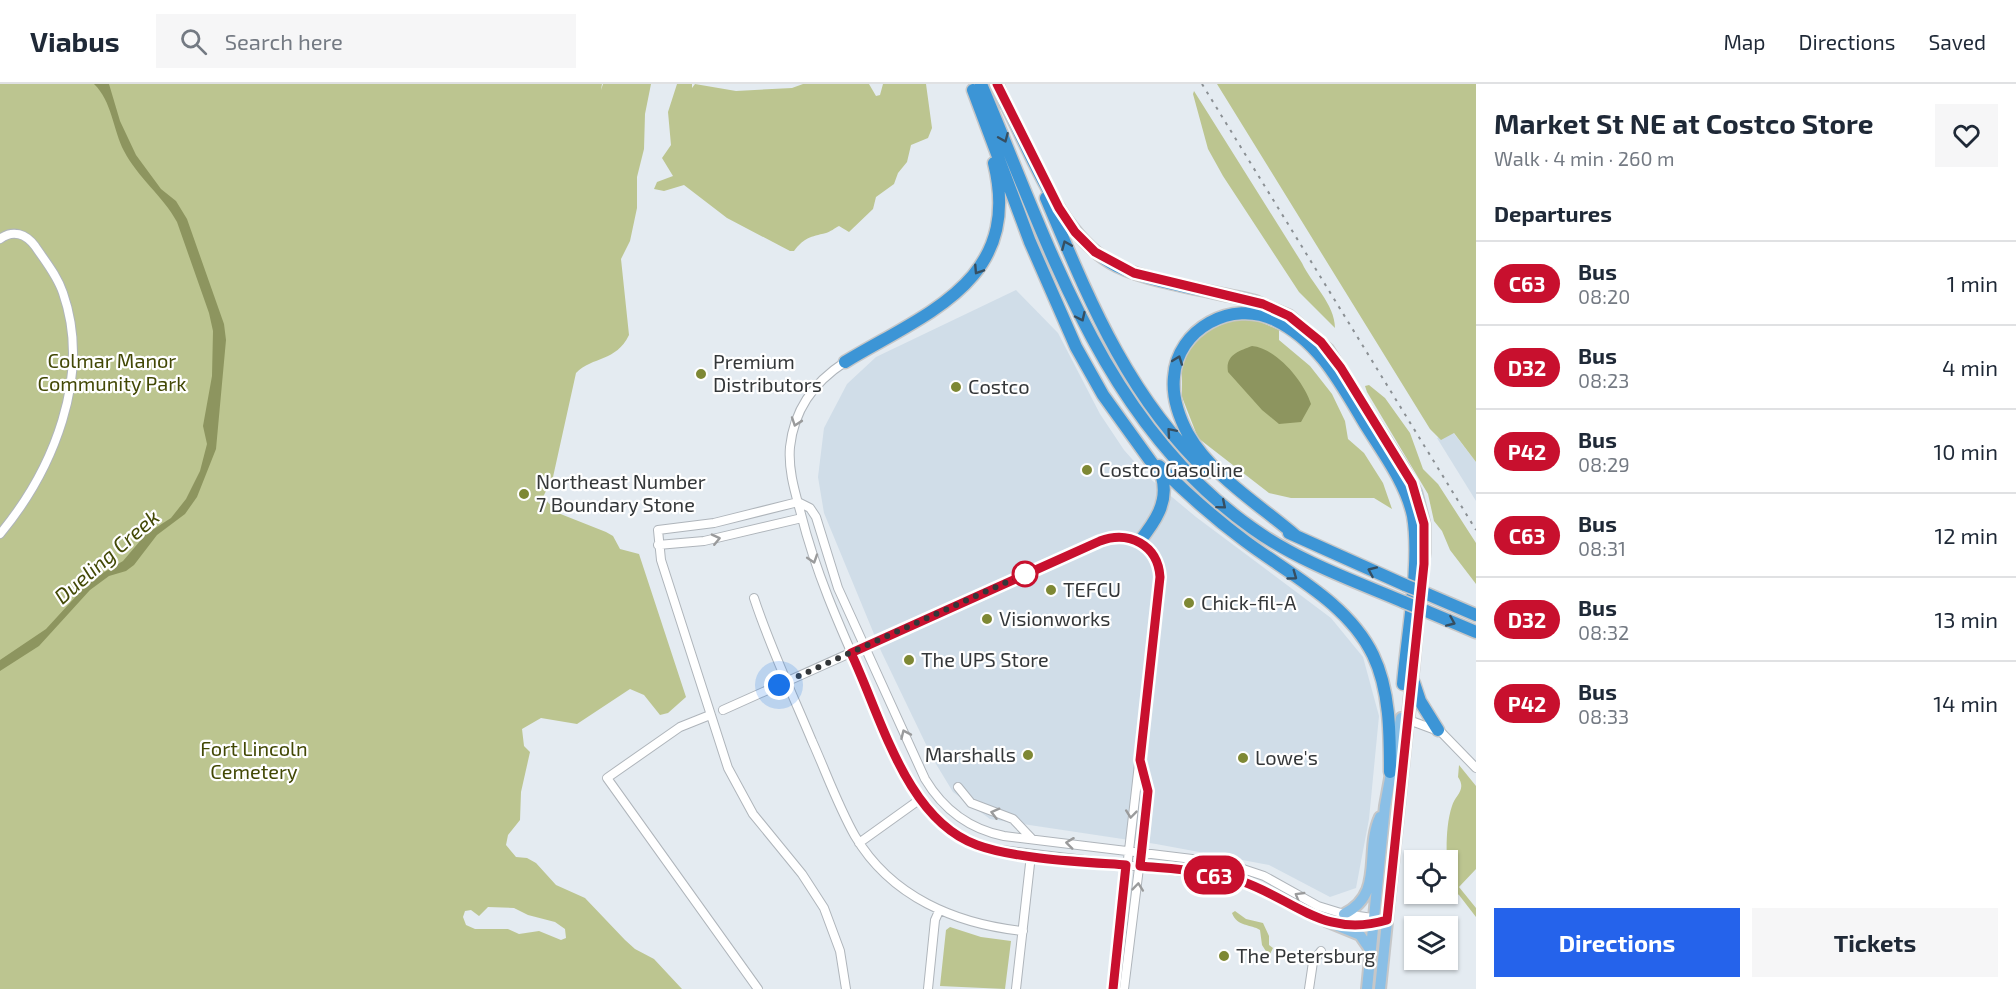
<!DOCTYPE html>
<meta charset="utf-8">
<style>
:root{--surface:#fff;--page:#f6f6f7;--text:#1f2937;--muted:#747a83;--line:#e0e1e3;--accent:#2563eb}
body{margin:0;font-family:"Exo 2",sans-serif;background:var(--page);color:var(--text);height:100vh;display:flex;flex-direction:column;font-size:22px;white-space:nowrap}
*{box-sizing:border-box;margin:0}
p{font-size:20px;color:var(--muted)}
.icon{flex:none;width:33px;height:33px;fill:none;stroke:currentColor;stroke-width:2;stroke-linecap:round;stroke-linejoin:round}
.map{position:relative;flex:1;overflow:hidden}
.sheet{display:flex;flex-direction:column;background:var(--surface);width:540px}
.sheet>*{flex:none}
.badge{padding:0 12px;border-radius:20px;font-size:21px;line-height:39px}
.tools{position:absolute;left:1404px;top:766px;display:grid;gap:12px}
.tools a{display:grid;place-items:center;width:54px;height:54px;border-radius:0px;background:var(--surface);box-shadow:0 2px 4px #0004;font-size:30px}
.you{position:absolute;width:30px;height:30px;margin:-15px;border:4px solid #fff;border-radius:50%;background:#1a73e8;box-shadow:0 0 0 9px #1a73e833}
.map>.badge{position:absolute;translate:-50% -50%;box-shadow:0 0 0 3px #fff}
h2{padding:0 18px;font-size:22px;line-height:54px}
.round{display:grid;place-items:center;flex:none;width:63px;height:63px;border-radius:0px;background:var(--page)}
.overview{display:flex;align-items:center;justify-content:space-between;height:102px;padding:0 18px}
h1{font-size:28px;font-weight:700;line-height:45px}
.primary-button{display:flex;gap:12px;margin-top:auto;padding:12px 18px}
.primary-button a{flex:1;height:69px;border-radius:0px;background:var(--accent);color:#fff;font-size:24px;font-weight:700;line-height:69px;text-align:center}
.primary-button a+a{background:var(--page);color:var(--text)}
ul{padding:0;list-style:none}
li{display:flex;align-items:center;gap:18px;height:84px;padding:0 18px;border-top:2px solid var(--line)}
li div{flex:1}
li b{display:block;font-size:22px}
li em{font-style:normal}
li .badge{min-width:66px;font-weight:700;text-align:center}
header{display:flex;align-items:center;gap:36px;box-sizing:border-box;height:84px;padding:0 30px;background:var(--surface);border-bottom:2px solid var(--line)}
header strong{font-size:28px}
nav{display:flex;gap:33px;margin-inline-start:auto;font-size:21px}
.search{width:420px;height:54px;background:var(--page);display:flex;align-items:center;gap:15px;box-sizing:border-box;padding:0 21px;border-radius:0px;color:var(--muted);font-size:22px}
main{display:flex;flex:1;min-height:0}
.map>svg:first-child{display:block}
.built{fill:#d0dde8}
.green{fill:#bcc590;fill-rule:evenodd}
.water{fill:#8d955f}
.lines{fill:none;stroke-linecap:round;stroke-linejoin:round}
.minor-casing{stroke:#afb5bb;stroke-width:10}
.major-casing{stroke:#c6c7c8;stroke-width:14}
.highway-casing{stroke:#c6c7c8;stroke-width:15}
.minor{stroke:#fff;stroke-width:8}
.major{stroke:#8abfe6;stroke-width:10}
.highway{stroke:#3c95d6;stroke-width:12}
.rail{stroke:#8b9094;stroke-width:2;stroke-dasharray:3 6;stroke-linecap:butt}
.highway-bridge-casing{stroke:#c6c7c8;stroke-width:15;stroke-linecap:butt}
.highway-bridge{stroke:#3c95d6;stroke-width:12}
.oneway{stroke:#364e60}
.oneway2{stroke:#9a9b9c}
.line-casing{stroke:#fff;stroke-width:14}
.line{stroke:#c8102e;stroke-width:9}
.walk{stroke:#343739;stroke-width:6;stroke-dasharray:0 10.8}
.poi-dot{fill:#7e8834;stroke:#fff;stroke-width:2}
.stop-dot{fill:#fff;stroke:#c8102e;stroke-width:3}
.labels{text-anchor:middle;stroke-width:4.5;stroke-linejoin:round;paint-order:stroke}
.park-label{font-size:20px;fill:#424805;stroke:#fff}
.poi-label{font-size:20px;fill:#343739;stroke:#fff;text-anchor:start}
.water-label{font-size:21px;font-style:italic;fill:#434906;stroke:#fff}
</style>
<header>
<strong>Viabus</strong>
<div class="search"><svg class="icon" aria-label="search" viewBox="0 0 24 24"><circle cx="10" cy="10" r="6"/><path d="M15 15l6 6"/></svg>Search here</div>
<nav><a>Map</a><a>Directions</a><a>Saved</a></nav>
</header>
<main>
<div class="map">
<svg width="1476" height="905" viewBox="0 0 1476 905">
<rect width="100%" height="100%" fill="#e4ebf1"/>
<path class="built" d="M 1016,206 L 1058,249 L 1100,330 L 1124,366 L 1148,393 L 1196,433 L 1331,534 L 1363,573 L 1379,632 L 1369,735 L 1356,804 L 1330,813 L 1269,781 L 1156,760 L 990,735 L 953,708 L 933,675 L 881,567 L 824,429 L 818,393 L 824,344 L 847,300 L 876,273 Z
M 1452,347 L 1476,378 L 1476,417 L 1437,354 Z"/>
<path class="green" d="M 0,0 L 602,0 L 601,6 L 603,0 L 651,0 L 645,30 L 644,65 L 637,93 L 637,124 L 630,157 L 621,175 L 629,251 C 616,278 593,272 576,289 L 553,393 L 543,413 L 558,429 L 606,448 L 613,452 L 620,465 L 639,470 L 686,613 L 668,629 L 660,631 L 644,611 L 630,605 L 577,640 L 541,634 L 522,645 L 524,662 L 530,668 L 521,708 L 520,736 L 508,751 L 506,761 L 516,773 L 527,774 L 536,779 L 556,801 L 585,814 L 625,856 L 635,865 L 654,875 L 682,905 L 0,905 ZM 488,823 L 514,824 L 528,831 L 555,838 L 565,845 L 566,854 L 561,856 L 539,847 L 519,850 L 508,845 L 475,845 L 466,841 L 463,833 L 465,827 L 471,826 L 479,832 Z
M 677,0 L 692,0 L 692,4 L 695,0 L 736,7 L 792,4 L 803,0 L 869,0 L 876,12 L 880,11 L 883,0 L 926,0 L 932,44 L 928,54 L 911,61 L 907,78 L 898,89 L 894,100 L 876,113 L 873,125 L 849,148 L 839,142 C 835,144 830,148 826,149 C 810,153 805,153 794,167 L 790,167 L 727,134 L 684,101 L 664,107 L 654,105 L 657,98 L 673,92 L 662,74 L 671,61 L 668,28 Z
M 1217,0 L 1476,0 L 1476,378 L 1454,349 L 1441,356 L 1430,345 Z
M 1194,7 L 1302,179 C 1311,199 1335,220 1335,244 L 1299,208 L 1223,92 L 1208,65 L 1193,10 Z
M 1243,235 L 1254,235 L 1279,246 L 1279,256 L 1310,282 L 1332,310 L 1345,337 L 1348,355 L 1364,369 L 1383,399 L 1392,425 L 1374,414 L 1291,414 L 1269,409 L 1198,354 L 1182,313 L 1182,281 L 1187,267 L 1205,248 L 1232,236 Z
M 1369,301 L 1385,314 L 1410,349 L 1423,385 L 1438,400 L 1476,459 L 1476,500 L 1450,466 L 1442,447 L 1434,437 L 1428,410 L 1367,308 L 1365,302 Z
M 1459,681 L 1476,702 L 1476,785 L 1459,803 L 1476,824 L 1476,833 L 1459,811 L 1448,803 C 1447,778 1444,746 1452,722 C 1455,711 1467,706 1458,693 Z
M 1235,827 L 1246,835 L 1263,839 L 1269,852 L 1269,861 L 1273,864 L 1269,872 L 1262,861 L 1260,846 C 1251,840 1237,843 1232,829 Z
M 950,843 L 981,853 L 1011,857 L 1005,905 L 940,902 L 946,846 Z"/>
<path class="water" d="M 94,0 L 109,0 L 120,37 L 136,71 L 161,105 L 176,117 L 187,135 L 224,240 L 226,256 L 216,365 L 197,413 L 185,430 L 157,451 L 134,481 L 126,487 L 109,492 L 90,506 L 39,562 L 0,587 L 0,576 L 46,545 L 91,496 L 123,477 L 146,450 L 171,434 L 186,415 L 200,387 L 207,360 L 203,342 L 212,292 L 213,247 L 209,229 L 177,138 C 163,112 138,94 124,67 C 113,46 112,17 94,0 Z
M 1252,262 C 1276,264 1304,297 1311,320 L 1301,338 L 1279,340 L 1262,326 L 1228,288 C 1225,271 1239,267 1252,262 Z"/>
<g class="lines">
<defs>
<path id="minor" d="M 0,155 C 13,145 26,150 35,162 C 45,177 57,191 63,209 C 92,292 53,386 0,450
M 845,278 C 814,298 794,326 790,363 C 788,386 795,408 801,430 C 818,498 847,558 875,622 C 890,656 902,695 925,724 C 940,743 962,757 985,764 L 1226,793 C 1263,801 1292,829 1329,837
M 658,461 L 704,457 L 802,434
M 754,514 C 770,563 792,609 812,657 C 826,688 838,722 855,752 C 891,813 956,840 1023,847
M 723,626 L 1100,457 C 1130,445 1162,463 1160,498 L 1113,905
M 710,631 L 680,643 L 607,694 L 758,905
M 1406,635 L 1441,648 L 1476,684
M 958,703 L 971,719 L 1013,735 L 1032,755
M 859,759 L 919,716
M 1341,840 L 1366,842 L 1376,839
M 846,905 L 840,867 L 824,824 L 802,790 L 753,730 L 728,684 L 661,476 L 658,446 L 714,439 L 798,418 L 810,424 L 816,433 L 838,504 L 925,695 C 943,725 969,745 1004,752 L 1225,779 L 1264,792 L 1318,822 L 1344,830 L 1387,836
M 928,905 L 935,836 L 939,827
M 1016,905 L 1031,771
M 1124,905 L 1148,711 L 1140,678
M 1309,905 L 1313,878 L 1321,867"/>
<path id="major" d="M 1344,830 C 1385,810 1364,768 1380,733
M 1326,837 L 1360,851 L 1371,867
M 1367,905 L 1385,722 L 1401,634
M 1380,905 L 1408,636"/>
<path id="highway" d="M 981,0 C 1049,160 1103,339 1252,444 C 1298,477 1352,496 1404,518
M 997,0 L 1006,21
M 973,6 L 1030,158 L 1076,263 L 1103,311 L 1162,393 C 1169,418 1155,438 1139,458
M 1003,14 C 1031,68 1060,154 1117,182 C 1152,199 1213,207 1254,217 L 1289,232 L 1328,266 L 1402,382 L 1416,409 L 1424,440 L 1424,469 L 1408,636
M 1046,114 C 1088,213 1127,312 1208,388
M 845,278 C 926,229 1023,197 994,79
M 1159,382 C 1186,409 1214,434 1245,457 C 1289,490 1348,519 1373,571 C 1390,606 1390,650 1390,688
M 1289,449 L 1405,501
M 1296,452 C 1260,421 1212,392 1188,350 C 1179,333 1172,312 1174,293 C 1177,245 1232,215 1275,236 C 1319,257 1341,300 1365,340 C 1383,369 1406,399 1413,432 C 1421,479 1407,551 1403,600
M 1427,510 L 1476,531
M 1426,527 L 1476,548
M 1414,599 L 1420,617 L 1438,646"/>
</defs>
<use href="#minor" class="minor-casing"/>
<use href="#major" class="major-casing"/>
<use href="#highway" class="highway-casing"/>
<use href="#minor" class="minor"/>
<use href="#major" class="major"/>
<use href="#highway" class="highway"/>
<path class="rail" d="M 1202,0 L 1476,446"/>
<defs>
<path id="highway-bridge" d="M 1405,501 L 1427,510
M 1404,518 L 1426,527"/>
</defs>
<use href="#highway-bridge" class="highway-bridge-casing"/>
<use href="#highway-bridge" class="highway-bridge"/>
</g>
<defs><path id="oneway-chevron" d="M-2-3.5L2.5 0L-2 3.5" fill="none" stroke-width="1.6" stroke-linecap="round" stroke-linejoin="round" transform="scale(1.5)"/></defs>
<g class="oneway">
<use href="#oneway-chevron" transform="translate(1004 54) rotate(67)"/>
<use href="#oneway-chevron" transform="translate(1066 161) rotate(-113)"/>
<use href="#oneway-chevron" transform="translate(978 186) rotate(123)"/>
<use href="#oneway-chevron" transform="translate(1081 233) rotate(65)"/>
<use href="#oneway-chevron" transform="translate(1178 276) rotate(-70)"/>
<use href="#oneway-chevron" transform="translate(1171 348) rotate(-131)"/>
<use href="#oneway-chevron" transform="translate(1222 421) rotate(40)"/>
<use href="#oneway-chevron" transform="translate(1372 487) rotate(-156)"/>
<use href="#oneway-chevron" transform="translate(1293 492) rotate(36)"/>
<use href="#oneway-chevron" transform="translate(1451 538) rotate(23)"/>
</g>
<g class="oneway2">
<use href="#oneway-chevron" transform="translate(796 338) rotate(109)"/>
<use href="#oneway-chevron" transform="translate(716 455) rotate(-13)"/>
<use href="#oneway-chevron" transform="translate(813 475) rotate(72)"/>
<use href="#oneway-chevron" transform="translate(905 650) rotate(-114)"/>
<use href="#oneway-chevron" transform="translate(995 729) rotate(-165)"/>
<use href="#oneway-chevron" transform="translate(1131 730) rotate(96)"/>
<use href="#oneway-chevron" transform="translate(1070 759) rotate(-173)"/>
<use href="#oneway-chevron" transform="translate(1138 803) rotate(-84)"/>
<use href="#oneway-chevron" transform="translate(1299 812) rotate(-149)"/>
</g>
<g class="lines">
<defs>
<path id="line" d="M 997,0 L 1059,124 L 1075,148 L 1095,168 L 1134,189 L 1263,220 L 1289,232 L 1321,258 L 1341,284 L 1412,399 L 1424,440 L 1424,480 L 1387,836 C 1324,855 1294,815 1241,797 C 1209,786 1173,785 1140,782 L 1148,707 L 1140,676 L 1160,493 C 1158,461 1129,446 1100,457 L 851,569 C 881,632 906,736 977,761 C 1015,775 1085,778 1126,781 L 1113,905"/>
</defs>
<use href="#line" class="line-casing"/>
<use href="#line" class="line"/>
<path class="walk" d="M 779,601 L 1029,488 L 1025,490"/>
</g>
<g class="poi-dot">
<circle cx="701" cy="290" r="6"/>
<circle cx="956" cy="303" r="6"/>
<circle cx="1087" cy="386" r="6"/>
<circle cx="524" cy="410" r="6"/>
<circle cx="1051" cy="506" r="6"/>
<circle cx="1189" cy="519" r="6"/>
<circle cx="987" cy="535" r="6"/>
<circle cx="909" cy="576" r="6"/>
<circle cx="1028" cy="671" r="6"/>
<circle cx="1243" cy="674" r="6"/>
<circle cx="1224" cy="872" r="6"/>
</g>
<circle class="stop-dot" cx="1025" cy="490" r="12"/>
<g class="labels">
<g class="park-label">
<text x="112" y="284">Colmar Manor<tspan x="112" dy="23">Community Park</tspan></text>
<text x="254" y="672">Fort Lincoln<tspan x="254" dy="23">Cemetery</tspan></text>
</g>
<g class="poi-label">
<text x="713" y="285">Premium<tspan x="713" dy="23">Distributors</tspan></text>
<text x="968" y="310">Costco</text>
<text x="1099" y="393">Costco Gasoline</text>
<text x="536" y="405">Northeast Number<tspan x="536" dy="23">7 Boundary Stone</tspan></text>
<text x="1063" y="513">TEFCU</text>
<text x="1201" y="526">Chick-fil-A</text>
<text x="999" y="542">Visionworks</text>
<text x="921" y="583">The UPS Store</text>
<text x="1016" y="678" text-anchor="end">Marshalls</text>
<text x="1255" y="681">Lowe's</text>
<text x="1236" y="879">The Petersburg</text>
</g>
<g class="water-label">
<text transform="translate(107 473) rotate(-41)" y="7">Dueling Creek</text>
</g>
</g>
</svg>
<div class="tools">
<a><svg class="icon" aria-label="locate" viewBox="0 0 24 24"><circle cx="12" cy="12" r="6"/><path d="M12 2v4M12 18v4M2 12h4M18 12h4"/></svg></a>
<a><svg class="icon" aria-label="layers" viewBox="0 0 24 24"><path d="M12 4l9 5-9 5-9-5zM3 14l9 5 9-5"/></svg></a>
</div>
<div class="you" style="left:779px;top:601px"></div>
<b class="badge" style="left:1214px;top:791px;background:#c8102e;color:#fff">C63</b>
</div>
<section class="sheet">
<div class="overview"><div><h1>Market St NE at Costco Store</h1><p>Walk · 4 min · 260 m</p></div><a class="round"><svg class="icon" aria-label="heart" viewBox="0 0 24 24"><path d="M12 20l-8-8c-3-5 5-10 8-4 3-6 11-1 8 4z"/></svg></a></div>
<h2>Departures</h2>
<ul>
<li><span class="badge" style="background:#c8102e;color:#fff">C63</span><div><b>Bus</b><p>08:20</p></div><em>1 min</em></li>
<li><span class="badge" style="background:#c8102e;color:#fff">D32</span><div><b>Bus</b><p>08:23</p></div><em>4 min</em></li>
<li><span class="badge" style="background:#c8102e;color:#fff">P42</span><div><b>Bus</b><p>08:29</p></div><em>10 min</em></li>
<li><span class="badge" style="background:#c8102e;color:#fff">C63</span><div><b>Bus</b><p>08:31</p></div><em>12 min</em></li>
<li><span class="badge" style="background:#c8102e;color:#fff">D32</span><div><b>Bus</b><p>08:32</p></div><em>13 min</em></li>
<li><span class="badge" style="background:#c8102e;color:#fff">P42</span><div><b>Bus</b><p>08:33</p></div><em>14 min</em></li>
</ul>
<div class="primary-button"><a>Directions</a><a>Tickets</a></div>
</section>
</main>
